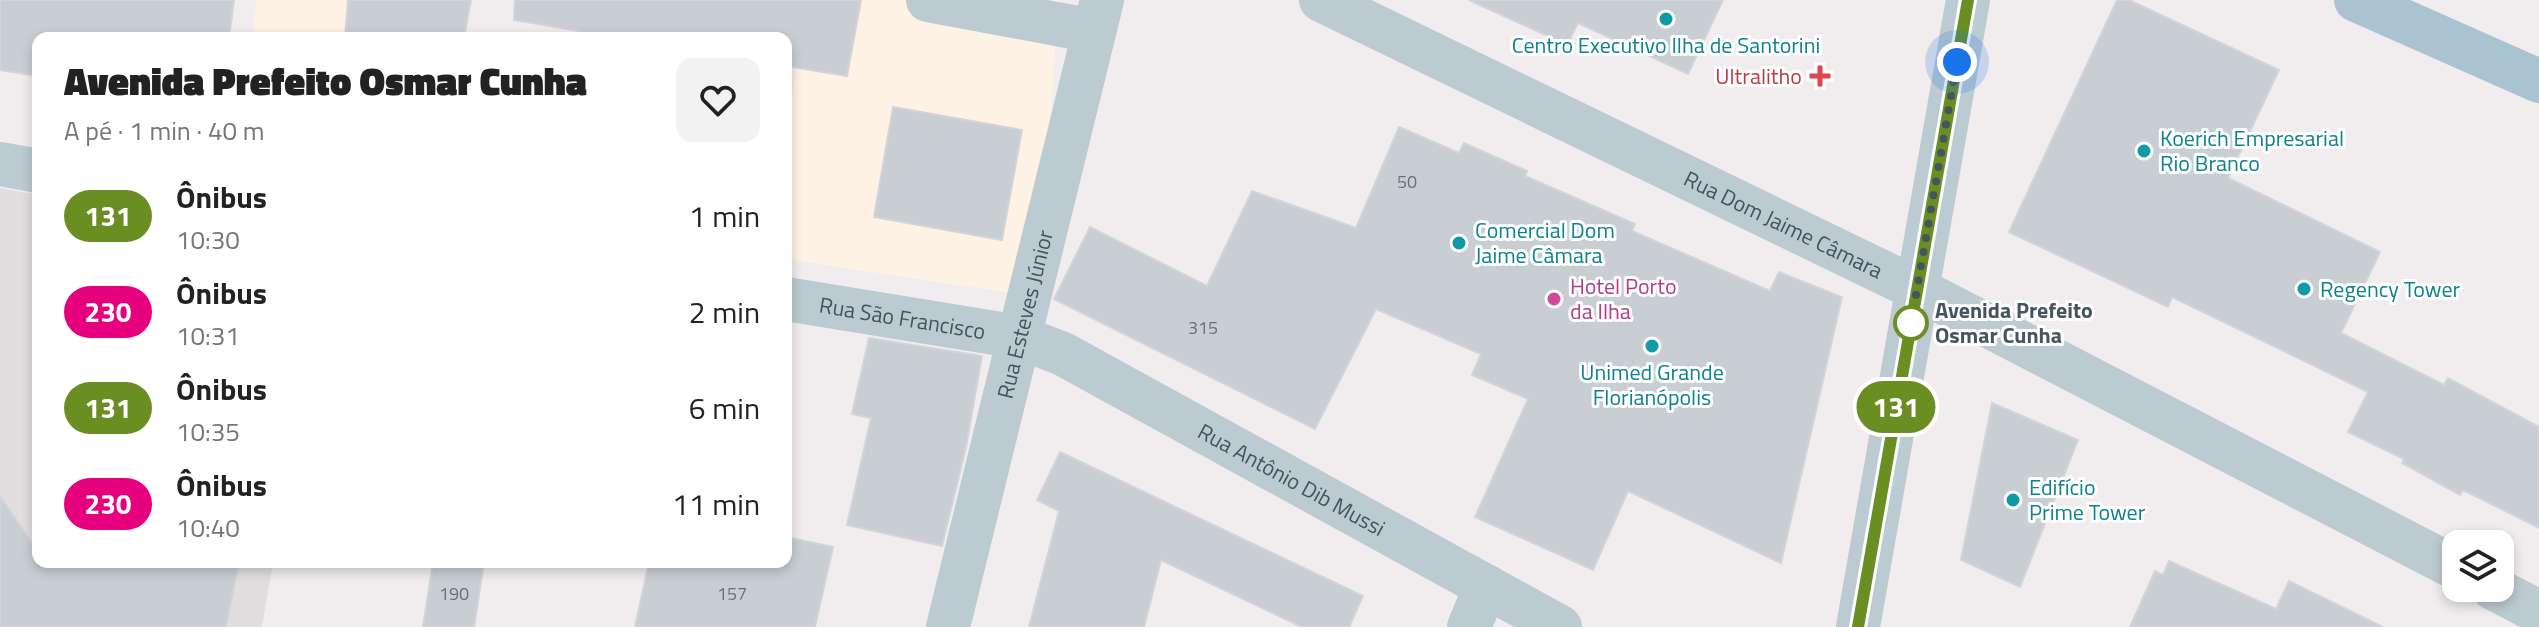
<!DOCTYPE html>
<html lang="pt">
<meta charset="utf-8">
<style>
:root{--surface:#fff;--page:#f2f2f2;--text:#222;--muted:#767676}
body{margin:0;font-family:"Titillium Web",sans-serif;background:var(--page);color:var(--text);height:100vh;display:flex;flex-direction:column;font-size:30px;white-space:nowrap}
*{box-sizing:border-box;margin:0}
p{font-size:26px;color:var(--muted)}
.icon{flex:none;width:44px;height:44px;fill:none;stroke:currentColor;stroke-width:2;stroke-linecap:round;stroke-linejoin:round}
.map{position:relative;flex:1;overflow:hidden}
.drawer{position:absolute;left:32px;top:32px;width:760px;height:536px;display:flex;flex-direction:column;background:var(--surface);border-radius:16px;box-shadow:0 4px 12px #0003}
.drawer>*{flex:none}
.badge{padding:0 16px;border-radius:26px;font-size:28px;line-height:52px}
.tools{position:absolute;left:2442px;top:530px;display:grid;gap:16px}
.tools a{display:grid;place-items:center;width:72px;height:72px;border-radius:16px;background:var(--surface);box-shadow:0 4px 12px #0003;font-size:40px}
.you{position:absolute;width:40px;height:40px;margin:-20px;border:6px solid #fff;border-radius:50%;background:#1a73e8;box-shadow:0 0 0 12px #1a73e833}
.map>.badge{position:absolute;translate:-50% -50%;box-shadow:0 0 0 4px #fff}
.round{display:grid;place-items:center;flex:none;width:84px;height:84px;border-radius:16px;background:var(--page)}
.overview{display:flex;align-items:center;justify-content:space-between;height:136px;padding:0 32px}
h1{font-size:38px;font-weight:800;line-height:60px}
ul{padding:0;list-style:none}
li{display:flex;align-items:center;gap:24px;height:96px;padding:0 32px}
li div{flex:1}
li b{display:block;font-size:30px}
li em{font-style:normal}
li .badge{min-width:88px;font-weight:700;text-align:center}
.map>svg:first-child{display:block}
.commercial{fill:#fef2e4}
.education{fill:#e2dee0}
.building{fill:#c9ced3;stroke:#d1d5da;stroke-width:2}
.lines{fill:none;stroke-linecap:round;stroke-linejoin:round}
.minor{stroke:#bccbd1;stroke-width:44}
.major{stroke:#aac3d0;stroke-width:44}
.line-casing{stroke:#fff;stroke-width:18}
.line{stroke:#6b8e23;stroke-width:12}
.walk{stroke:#44555d;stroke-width:8;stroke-dasharray:0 14.4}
.culture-dot{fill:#0f9aa8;stroke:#fff;stroke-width:3}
.health-dot{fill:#e0444e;stroke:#fff;stroke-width:3}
.hotel-dot{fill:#d1479c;stroke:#fff;stroke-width:3}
.stop-dot{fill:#fff;stroke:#6b8e23;stroke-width:4}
.labels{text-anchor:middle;stroke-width:6;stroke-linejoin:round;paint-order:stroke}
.number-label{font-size:18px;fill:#65737a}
.culture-label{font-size:22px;fill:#0d838f;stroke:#fff;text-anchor:start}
.health-label{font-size:22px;fill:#be3a42;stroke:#fff;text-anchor:end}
.street-label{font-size:22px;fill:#44555d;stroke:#fff}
.hotel-label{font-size:22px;fill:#b23c85;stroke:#fff;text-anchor:start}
.stop-label{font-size:22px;font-weight:bold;fill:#44555d;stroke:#fff;text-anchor:start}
</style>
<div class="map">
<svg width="2539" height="627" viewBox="0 0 2539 627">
<rect width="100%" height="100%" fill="#f1edee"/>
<path class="commercial" d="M 256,0 L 348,0 L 345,38 L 252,38 Z
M 861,0 L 1058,0 L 1051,114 L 1010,293 L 786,259 L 786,136 L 796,68 L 847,76 Z"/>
<path class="education" d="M 0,188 L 38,195 L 38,562 L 273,562 L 262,627 L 0,627 Z"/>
<path class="building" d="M 0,0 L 234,0 L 229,38 L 38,38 L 38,76 L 0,70 Z
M 348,0 L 471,0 L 464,38 L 345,38 Z
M 515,0 L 861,0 L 847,76 L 786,66 L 786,38 L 619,38 L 514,20 Z
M 1469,0 L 1723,0 L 1688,74 L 1578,23 L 1567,45 Z
M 2117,0 L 2129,0 L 2279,70 L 2228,178 L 2380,252 L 2341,333 L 2444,385 L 2448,378 L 2539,427 L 2539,528 L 2463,490 L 2460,495 L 2402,463 L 2404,459 L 2348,432 L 2368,392 L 2172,297 L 2168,307 L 2009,232 Z
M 893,107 L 1022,130 L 1002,240 L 874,217 Z
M 1399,127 L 1459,153 L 1464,143 L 1527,171 L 1525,176 L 1635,224 L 1632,231 L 1770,291 L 1779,272 L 1842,297 L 1781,563 L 1628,491 L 1593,570 L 1475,517 L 1528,399 L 1472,375 L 1481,354 L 1376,309 L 1315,429 L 1054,299 L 1090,227 L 1207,286 L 1252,191 L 1356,228 Z
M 869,338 L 982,356 L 966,447 L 942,546 L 847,525 L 871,418 L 852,414 Z
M 1992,403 L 2078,440 L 2020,587 L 1961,560 Z
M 1060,452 L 1363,596 L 1349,627 L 1302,627 L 1161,560 L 1144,627 L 1029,627 L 1059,511 L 1037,500 Z
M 0,496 L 38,552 L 38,562 L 239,562 L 226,627 L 0,627 Z
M 786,537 L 833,547 L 815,627 L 635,627 L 649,562 L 786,562 Z
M 2169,561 L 2276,609 L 2289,581 L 2383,627 L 2130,627 L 2155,571 L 2163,575 Z
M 433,562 L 484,562 L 474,627 L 423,627 Z"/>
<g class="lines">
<g class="minor">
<path d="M 928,0 L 1094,31"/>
<path id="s1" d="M 1321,0 L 1917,289 L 2456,568"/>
<path d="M 0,164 L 38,171"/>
<path id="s2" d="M 786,299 L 1019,337 L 1063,354 L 1560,627"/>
<path d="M 2493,588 L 2539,612"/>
<path id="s3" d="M 948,627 L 1102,0"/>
<path d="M 1469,627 L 1486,586"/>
<path d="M 1858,627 L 1968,0"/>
</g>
<path class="major" d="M 2356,0 L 2539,81"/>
</g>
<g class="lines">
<defs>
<path id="line" d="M 1858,627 L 1968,0"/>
</defs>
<use href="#line" class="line-casing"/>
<use href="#line" class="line"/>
<path class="walk" d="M 1911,323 L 1957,62"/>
</g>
<g class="culture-dot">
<circle cx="1666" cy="19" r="8"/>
<circle cx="2144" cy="151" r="8"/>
<circle cx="1459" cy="243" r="8"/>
<circle cx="2304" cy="289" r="8"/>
<circle cx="1652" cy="346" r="8"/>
<circle cx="2013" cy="500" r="8"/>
</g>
<path class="health-dot" d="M1816 64h8v8h8v8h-8v8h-8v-8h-8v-8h8z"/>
<circle class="hotel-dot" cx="1554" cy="299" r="8"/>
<circle class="stop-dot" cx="1911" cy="323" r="16"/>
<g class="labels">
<g class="number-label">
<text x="1407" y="188">50</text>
<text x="1203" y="334">315</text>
<text x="454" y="600">190</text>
<text x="732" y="600">157</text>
</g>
<g class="culture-label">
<text x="1666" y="53" text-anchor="middle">Centro Executivo Ilha de Santorini</text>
<text x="2160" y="146">Koerich Empresarial<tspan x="2160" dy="25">Rio Branco</tspan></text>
<text x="1475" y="238">Comercial Dom<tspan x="1475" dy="25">Jaime Câmara</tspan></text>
<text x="2320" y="297">Regency Tower</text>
<text x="1652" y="380" text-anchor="middle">Unimed Grande<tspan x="1652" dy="25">Florianópolis</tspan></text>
<text x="2029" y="495">Edifício<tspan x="2029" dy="25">Prime Tower</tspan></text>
</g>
<g class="health-label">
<text x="1802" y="84">Ultralitho</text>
</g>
<g class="street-label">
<text dy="8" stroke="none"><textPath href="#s1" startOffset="514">Rua Dom Jaime Câmara</textPath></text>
<text dy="8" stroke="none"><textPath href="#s3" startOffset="322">Rua Esteves Júnior</textPath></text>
<text dy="8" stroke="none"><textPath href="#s2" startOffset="118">Rua São Francisco</textPath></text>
<text dy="8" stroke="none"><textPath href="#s2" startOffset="544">Rua Antônio Dib Mussi</textPath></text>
</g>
<g class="hotel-label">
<text x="1570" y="294">Hotel Porto<tspan x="1570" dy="25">da Ilha</tspan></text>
</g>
<g class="stop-label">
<text x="1935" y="318">Avenida Prefeito<tspan x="1935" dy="25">Osmar Cunha</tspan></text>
</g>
</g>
</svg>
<div class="tools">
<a><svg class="icon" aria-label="layers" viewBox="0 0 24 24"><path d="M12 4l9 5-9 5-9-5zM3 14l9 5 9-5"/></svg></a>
</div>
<div class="you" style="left:1957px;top:62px"></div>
<b class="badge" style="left:1896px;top:407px;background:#6b8e23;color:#fff">131</b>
<section class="drawer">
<div class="overview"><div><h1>Avenida Prefeito Osmar Cunha</h1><p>A pé · 1 min · 40 m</p></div><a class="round"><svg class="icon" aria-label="heart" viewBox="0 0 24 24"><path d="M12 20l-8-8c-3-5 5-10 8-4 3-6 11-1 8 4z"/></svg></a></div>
<ul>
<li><span class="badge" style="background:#6b8e23;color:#fff">131</span><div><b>Ônibus</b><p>10:30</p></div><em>1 min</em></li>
<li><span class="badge" style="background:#e6007e;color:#fff">230</span><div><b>Ônibus</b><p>10:31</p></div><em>2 min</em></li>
<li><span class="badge" style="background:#6b8e23;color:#fff">131</span><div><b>Ônibus</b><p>10:35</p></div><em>6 min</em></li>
<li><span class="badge" style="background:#e6007e;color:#fff">230</span><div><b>Ônibus</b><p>10:40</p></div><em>11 min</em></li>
</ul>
</section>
</div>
